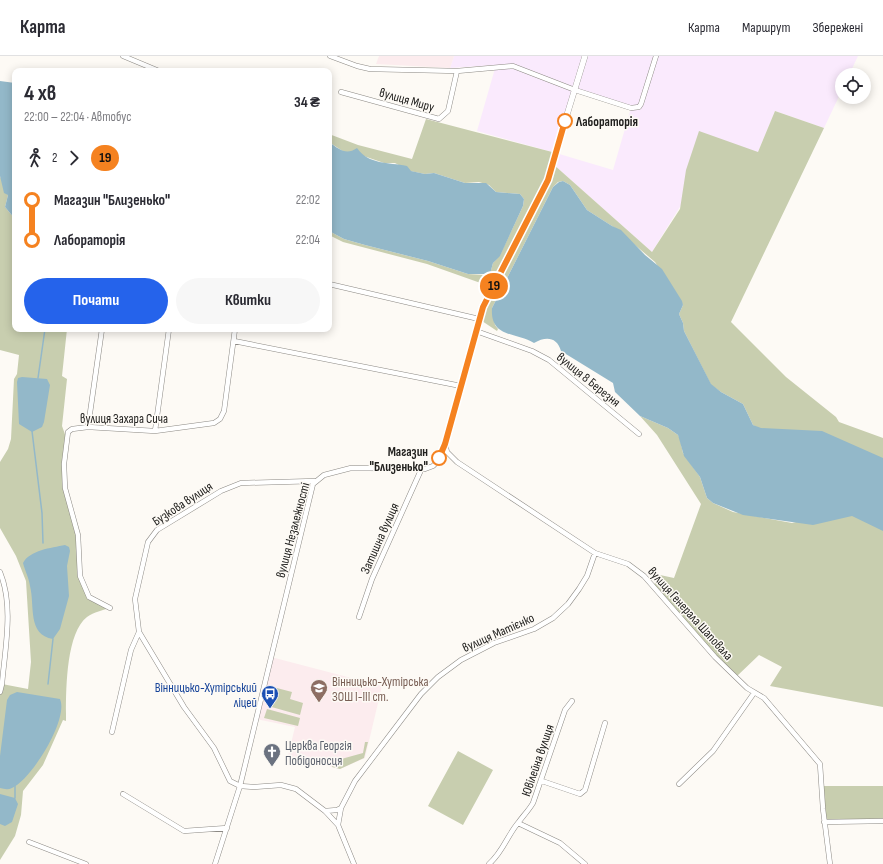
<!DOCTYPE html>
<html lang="uk">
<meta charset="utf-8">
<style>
:root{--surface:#fff;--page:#f7f7f7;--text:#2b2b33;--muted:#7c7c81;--line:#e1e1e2;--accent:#2563eb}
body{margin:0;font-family:"Sofia Sans Condensed",sans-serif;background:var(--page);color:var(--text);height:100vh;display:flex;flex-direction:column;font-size:15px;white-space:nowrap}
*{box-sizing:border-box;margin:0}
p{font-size:13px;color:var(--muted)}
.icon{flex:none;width:22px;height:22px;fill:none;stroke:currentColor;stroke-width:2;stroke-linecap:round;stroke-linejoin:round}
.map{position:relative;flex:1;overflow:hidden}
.panel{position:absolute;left:12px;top:12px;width:320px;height:264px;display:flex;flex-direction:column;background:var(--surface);border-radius:8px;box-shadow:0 2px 10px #0003}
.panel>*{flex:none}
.badge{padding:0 8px;border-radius:13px;font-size:14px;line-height:26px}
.fabs{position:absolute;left:835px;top:12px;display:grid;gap:8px}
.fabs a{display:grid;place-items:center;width:36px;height:36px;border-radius:50%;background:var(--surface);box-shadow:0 2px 10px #0003;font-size:20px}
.map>.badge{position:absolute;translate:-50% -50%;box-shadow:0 0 0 2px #fff}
.legs{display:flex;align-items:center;gap:6px;height:44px;padding:0 12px;font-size:13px}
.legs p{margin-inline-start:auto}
.headline{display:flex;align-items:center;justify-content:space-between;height:68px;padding:0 12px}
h1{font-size:22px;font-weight:700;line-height:30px}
.action{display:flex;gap:8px;margin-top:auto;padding:8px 12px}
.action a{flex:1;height:46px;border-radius:24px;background:var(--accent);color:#fff;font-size:16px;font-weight:700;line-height:46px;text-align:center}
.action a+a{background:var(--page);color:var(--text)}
ul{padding:0 12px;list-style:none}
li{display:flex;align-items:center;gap:14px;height:40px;font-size:15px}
li i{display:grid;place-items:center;width:6px;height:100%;margin:0 5px;background:currentColor}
li i::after{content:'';width:10px;height:10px;margin:-5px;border:3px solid;border-radius:50%;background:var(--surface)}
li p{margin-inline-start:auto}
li:first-child i{background:linear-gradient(#0000 50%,currentColor 0)}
li:last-child i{background:linear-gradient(currentColor 50%,#0000 0)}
header{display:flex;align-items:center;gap:24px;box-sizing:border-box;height:56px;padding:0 20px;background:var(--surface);border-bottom:1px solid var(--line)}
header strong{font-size:19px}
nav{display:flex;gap:22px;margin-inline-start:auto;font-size:14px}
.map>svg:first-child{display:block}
.industrial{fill:#faeafd;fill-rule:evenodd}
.education{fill:#fcecee}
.green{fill:#c8ceaf}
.water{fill:#93b8c9}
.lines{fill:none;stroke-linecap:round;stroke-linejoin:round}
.stream{stroke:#93b8c9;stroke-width:1.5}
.minor-casing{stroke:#8c8984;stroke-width:5.5}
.tertiary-casing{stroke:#8c8984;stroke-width:6}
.minor{stroke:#fff;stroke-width:4.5}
.tertiary{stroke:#fff;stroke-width:5.5}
.line-1-casing{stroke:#fff;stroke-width:9}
.line-1{stroke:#f58220;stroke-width:6}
.stop-1-dot{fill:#fff;stroke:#f58220;stroke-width:2}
.labels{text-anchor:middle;stroke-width:3;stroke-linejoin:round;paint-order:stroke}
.street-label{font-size:13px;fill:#21201e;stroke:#fdfaf5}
.stop-label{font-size:13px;font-weight:bold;fill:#21201e;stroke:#fdfaf5;text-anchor:start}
.education-label{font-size:13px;fill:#785e54;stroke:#fdfaf5;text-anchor:start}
.transit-label{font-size:13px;fill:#164399;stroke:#fdfaf5;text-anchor:end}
.worship-label{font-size:13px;fill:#5b616d;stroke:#fdfaf5;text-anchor:start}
</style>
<header>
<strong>Карта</strong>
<nav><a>Карта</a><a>Маршрут</a><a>Збережені</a></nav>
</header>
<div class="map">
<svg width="883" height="808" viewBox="0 0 883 808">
<rect width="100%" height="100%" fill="#fdfaf5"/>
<path class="industrial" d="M 454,0 L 858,0 L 849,19 L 842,19 L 842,34 L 824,72 L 775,55 L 758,96 L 681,149 L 652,196 L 553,108 L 556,97 L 477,75 L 496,9 L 450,12 ZM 575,34 L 631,52 L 613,114 L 556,97 Z"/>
<path class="education" d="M 379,0 L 454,0 L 450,12 L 376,8 Z
M 271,601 L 382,630 L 365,702 L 340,713 L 288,700 L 295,671 L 256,663 Z"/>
<path class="green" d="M 775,55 L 824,72 L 731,266 L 786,321 L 836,361 L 839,366 L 883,382 L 883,406 L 758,372 L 753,369 L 743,348 L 721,336 L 711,329 L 684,275 L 683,267 L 679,258 L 683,249 L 655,206 L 615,172 L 587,154 L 570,129 L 563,125 L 558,126 L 553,131 L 492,252 L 495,269 L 498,273 L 497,275 L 479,263 L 535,144 L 489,230 L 427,208 L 343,186 L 329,179 L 329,175 L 344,183 L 365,189 L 428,205 L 468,218 L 485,219 L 491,214 L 493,207 L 500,199 L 523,150 L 524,143 L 520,138 L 496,136 L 489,129 L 479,126 L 465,127 L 434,117 L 425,118 L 410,115 L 395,107 L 384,107 L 352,96 L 344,96 L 329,86 L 329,78 L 358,89 L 412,103 L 426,63 L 556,97 L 553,108 L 652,196 L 680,153 L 686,114 L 699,75 L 758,96 Z
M 0,120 L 8,139 L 5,151 L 15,163 L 15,273 L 67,273 L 62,320 L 67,323 L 62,370 L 66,381 L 65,432 L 78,479 L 78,509 L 89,541 L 110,552 C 103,554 94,556 87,561 C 65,578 66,639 66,665 L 63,664 L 43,709 L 23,735 L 21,759 L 15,780 L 0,804 L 0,636 L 2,628 L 28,633 L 31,606 L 26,525 L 16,500 L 0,472 L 0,406 L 8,393 L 11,383 L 14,323 L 17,318 L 19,299 L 0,294 Z
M 640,360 L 668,372 L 678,379 L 680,383 L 683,397 L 700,421 L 707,442 L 713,447 L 733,456 L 792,467 L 821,460 L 883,459 L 883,651 L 770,630 L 782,611 L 759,599 L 736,621 L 653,530 L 660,519 L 674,522 L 701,448 L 657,379 Z
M 273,631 L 292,636 L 290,643 L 303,647 L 300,659 L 268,650 Z
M 267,653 L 300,662 L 298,670 L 264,662 Z
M 365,686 L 368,686 L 364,702 L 340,713 L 332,711 L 334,705 L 363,697 Z
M 458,695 L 493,714 L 463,769 L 428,750 Z
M 821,730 L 883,730 L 883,765 L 824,766 Z"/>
<path class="water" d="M 0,25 L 15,27 L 15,163 L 5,151 L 8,139 L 4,137 L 0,120 Z
M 329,86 C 339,93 346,100 357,92 C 369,109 388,106 407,110 L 411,115 L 425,118 L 434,117 L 465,127 L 486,127 L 496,136 L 520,138 L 524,143 L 523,150 L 500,200 L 493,207 L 490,218 L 468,218 L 428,205 L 365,189 L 344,183 L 329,175 Z
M 563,125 L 570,129 L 587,154 L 612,170 L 621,174 L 645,199 L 662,213 L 682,245 L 683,249 L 679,258 L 683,267 L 684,275 L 711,328 L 721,336 L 743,348 L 753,369 L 761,372 L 822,375 L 883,402 L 883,475 L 852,460 L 813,469 L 743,459 L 713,447 L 707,442 L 700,421 L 684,400 L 678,379 L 668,372 L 640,360 L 615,336 L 613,327 L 561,295 C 557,281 546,280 534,287 C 516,276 490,282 492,252 L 553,131 L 559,126 Z
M 22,321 L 47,323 L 50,329 L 44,366 L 42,371 L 32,376 L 19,368 L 17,326 L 18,322 Z
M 65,489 L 69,491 L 70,495 L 67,510 L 69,540 L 60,573 L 53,583 C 27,579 35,549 30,530 C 29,522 25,515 23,507 C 30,494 51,492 65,489 Z
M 17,636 L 60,643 C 69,663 31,724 12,732 C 8,734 4,733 0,732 L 0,700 L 7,644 L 10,639 Z
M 0,738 L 15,742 L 18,748 L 12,766 L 5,770 L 0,768 Z"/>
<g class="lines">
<path class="stream" d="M 38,322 L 45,273
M 32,375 L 42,457 L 43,487
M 48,628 L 53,583
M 15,742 L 15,730"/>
<defs>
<path id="minor" d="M 123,0 L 159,15
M 330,0 L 357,10 L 370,13 L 457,15 L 513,10 L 575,34 L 631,52 L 639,51 L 641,48 L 656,0
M 341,36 L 439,63 L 448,55 L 457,15
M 329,228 L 479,263
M 476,275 L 532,295 L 549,304 L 639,378
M 234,285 L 461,330
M 88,371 L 102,273
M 155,375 L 169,273
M 445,388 L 447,396 L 457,406 L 595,497 L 628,508 L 644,520 L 715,601 L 747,632 L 764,642 L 820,708 L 823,753 L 830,808
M 315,425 L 241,427 L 221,435 L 157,474 L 148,486 L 135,543 L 139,576 L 184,651 L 214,692 L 230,725 L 240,730 L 254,731 L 281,729 L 296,733 L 325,755 L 338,769
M 0,516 C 14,550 5,592 2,628 L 0,636
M 110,552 L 89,541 L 80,520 L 78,479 L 65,432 L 64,408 L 68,376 L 72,373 L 88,371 L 155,375 L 214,367 L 220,363 L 224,355 L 235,273
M 359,561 L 372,523 L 421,414
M 112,676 L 131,594 L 139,576
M 542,725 L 580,738 L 585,734 L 605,667
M 679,728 L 713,695 L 754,637
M 123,738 L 184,775 L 227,772
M 325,755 L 337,754 L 341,752
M 824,766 L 883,765
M 518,767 L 560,787 L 585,808
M 29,786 L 86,808
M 215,808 L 240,730 L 313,428 L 324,419 L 351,412 L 425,413 L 433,410 L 438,405 L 445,388 L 483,251
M 354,808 L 338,769 L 341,752 L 355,725 L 421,638 L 438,621 L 461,604 L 494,587 L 534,573 L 553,562 L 568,548 L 579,533 L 587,520 L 595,497
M 489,808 C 503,796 507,780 518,767 C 523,760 529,754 533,747 L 565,654 L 572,645"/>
<path id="tertiary" d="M 483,251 L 547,124 L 585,0"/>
</defs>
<use href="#minor" class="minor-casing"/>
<use href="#tertiary" class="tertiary-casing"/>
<use href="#minor" class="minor"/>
<use href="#tertiary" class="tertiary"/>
</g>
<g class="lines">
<defs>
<path id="line-1" d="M 439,402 L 445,388 L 483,251 L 548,124 L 565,65"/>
</defs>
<use href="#line-1" class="line-1-casing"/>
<use href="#line-1" class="line-1"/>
</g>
<defs>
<symbol id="school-pin" viewBox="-11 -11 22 30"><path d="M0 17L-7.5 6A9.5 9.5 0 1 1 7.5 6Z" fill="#8d6e63" stroke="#fdfaf5"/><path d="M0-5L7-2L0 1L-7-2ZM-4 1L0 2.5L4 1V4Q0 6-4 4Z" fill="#fff"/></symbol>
<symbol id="bus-pin" viewBox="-11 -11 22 30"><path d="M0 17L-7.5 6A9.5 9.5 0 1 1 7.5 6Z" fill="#1a4fb4" stroke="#fdfaf5"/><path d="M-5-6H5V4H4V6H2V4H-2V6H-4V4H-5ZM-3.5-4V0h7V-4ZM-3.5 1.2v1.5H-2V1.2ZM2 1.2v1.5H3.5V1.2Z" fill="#fff"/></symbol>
<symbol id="church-pin" viewBox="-11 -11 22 30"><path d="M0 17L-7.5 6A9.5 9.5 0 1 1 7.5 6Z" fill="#6b7280" stroke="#fdfaf5"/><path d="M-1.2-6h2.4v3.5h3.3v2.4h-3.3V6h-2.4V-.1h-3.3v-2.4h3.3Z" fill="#fff"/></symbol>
</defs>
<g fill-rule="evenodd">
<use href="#school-pin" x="309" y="622" width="20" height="27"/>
<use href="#bus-pin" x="260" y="628" width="20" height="27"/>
<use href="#church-pin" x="262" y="686" width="20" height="27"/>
</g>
<g class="stop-1-dot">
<circle cx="565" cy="65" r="7"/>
<circle cx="439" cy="402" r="7"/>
</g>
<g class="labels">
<g class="street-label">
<text transform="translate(407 43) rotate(16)" y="5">вулиця Миру</text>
<text transform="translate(589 323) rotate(39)" y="5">вулиця 8 Березня</text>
<text x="124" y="367">вулиця Захара Сича</text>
<text transform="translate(182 447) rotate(-33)" y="5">Бузкова вулиця</text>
<text transform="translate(292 474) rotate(-75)" y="5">вулиця Незалежності</text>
<text transform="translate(379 482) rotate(-66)" y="5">Затишна вулиця</text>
<text transform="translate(691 557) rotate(48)" y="5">вулиця Генерала Шаповала</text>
<text transform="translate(498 576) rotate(-24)" y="5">вулиця Матієнко</text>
<text transform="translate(537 704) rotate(-71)" y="5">Ювілейна вулиця</text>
</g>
<g class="stop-label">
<text x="576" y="70">Лабораторія</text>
<text x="428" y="400" text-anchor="end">Магазин<tspan x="428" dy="15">"Близенько"</tspan></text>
</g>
<g class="education-label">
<text x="332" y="630">Вінницько-Хутірська<tspan x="332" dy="15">ЗОШ І-ІІІ ст.</tspan></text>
</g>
<g class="transit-label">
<text x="257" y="636">Вінницько-Хутірський<tspan x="257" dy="15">ліцей</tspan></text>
</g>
<g class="worship-label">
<text x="285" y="694">Церква Георгія<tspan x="285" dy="15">Побідоносця</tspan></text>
</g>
</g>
</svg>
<div class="fabs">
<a><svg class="icon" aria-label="locate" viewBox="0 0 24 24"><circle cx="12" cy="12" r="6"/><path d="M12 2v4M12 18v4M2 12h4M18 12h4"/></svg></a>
</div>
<b class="badge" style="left:494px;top:230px;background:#f58220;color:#111">19</b>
<section class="panel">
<div class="headline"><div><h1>4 хв</h1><p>22:00 – 22:04 · Автобус</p></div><b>34 ₴</b></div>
<div class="legs"><svg class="icon" aria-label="walk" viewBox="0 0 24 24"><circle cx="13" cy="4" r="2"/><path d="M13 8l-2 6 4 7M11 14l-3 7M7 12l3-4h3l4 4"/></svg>2<svg class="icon" aria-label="forward" viewBox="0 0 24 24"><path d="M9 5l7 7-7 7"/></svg><b class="badge" style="background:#f58220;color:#111">19</b></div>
<ul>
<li><i style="color:#f58220"></i><b>Магазин &quot;Близенько&quot;</b><p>22:02</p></li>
<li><i style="color:#f58220"></i><b>Лабораторія</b><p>22:04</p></li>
</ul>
<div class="action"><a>Почати</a><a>Квитки</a></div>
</section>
</div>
